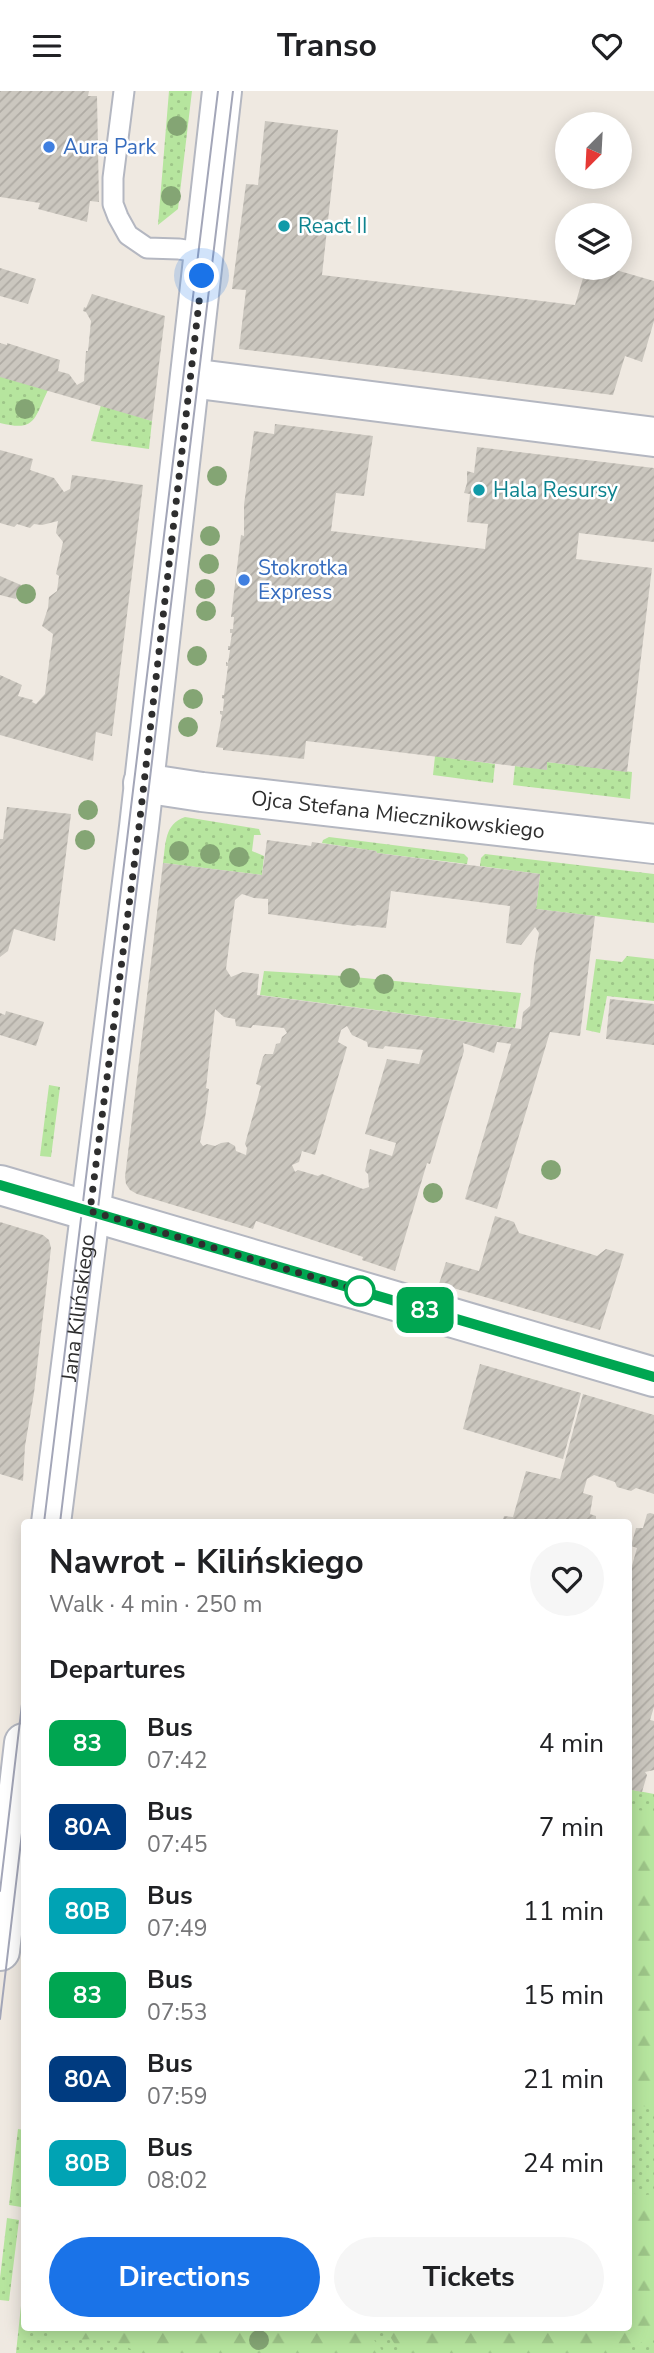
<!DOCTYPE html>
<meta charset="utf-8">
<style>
:root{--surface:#fff;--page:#f6f6f6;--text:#202124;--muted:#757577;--accent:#1a73e8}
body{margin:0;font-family:"Nunito Sans",sans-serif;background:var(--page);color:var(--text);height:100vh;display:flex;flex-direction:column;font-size:26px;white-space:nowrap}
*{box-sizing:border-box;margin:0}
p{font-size:23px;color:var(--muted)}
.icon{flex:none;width:38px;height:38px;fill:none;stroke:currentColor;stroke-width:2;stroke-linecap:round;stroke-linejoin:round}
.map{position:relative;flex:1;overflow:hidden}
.sheet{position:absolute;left:21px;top:1428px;width:611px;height:812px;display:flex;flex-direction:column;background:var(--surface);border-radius:7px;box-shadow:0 4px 18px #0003}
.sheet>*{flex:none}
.badge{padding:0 14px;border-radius:10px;font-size:24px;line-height:46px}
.needle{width:46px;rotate:204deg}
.buttons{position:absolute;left:555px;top:21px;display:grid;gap:14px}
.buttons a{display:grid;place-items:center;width:77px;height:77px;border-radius:50%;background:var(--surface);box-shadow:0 4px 18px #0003;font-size:35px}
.you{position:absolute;width:35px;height:35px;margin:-18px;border:5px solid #fff;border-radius:50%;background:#1a73e8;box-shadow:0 0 0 10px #1a73e833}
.map>.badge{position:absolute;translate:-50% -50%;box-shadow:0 0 0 4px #fff}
h2{padding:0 28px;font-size:26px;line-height:63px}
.round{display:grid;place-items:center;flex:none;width:74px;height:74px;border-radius:37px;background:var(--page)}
.overview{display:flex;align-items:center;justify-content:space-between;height:119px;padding:0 28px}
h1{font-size:33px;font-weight:700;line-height:52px}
.cta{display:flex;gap:14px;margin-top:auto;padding:14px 28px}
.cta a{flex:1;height:80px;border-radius:42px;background:var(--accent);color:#fff;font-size:28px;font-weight:700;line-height:80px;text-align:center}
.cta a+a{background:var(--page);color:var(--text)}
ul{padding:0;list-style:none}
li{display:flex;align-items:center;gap:21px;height:84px;padding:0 28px}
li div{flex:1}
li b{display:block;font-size:26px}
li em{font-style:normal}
li .badge{min-width:77px;font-weight:700;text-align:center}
header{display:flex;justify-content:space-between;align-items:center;height:91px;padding:0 28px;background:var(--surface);font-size:32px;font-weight:700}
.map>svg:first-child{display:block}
.green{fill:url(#green-dots)}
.forest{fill:url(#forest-firs)}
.building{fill:url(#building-hatch);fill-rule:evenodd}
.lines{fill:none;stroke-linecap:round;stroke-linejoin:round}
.service-casing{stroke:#b4b7c1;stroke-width:23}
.minor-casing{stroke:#b4b7c1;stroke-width:42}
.tertiary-casing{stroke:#b4b7c1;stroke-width:42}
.service{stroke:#fff;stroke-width:19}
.minor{stroke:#fff;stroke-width:38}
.tertiary{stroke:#fff;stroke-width:38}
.tram{stroke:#a3a6b8;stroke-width:2}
.tree{fill:#84a574}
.line-casing{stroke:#fff;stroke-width:16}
.line{stroke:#00a651;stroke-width:10}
.walk{stroke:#2e2e2e;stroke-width:7;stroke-dasharray:0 12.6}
.shop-dot{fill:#3f7fe0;stroke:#fff;stroke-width:2.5}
.culture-dot{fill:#0f9aa8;stroke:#fff;stroke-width:2.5}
.stop-dot{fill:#fff;stroke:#00a651;stroke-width:3.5}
.labels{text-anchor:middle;stroke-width:5;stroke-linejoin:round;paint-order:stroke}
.shop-label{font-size:21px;fill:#366cbe;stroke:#fff;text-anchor:start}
.culture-label{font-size:21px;fill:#0d838f;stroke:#fff;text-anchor:start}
.street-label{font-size:21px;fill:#2e2e2e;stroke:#fff}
</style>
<header><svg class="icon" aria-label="menu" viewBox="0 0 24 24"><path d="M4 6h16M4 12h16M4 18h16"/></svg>Transo<svg class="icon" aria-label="heart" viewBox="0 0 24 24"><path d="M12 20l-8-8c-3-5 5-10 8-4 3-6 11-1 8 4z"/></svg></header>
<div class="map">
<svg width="654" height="2262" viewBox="0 0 654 2262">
<defs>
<pattern id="green-dots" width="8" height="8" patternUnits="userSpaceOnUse" patternTransform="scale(1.75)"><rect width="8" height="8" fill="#b6e59e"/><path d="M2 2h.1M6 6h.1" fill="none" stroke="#9dc588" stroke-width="1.8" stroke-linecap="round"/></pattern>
<pattern id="forest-firs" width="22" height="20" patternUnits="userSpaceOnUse" patternTransform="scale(1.75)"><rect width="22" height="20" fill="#b6e59e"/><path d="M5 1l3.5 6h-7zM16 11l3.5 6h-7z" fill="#9dc588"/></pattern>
<pattern id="building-hatch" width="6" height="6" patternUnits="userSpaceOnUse" patternTransform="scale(1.75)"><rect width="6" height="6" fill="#cbc7bf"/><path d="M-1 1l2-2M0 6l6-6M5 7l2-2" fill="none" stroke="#afaba4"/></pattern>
</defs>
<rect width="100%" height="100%" fill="#efe9e1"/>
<path class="green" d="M 169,0 L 192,0 L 178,118 L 158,134 Z
M 0,285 L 48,299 C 34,328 36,341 0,332 Z
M 101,314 L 152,330 L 149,358 L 91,350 Z
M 435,665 L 495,673 L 493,692 L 433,684 Z
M 547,671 L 632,681 L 630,708 L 513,694 L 515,675 L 547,678 Z
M 185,726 L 259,738 L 261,744 L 254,744 L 252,760 L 264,765 L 262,784 L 163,772 C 166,753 164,733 185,726 Z
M 329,746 L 464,763 L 468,767 L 467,773 L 377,762 L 376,760 L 322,752 L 323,749 Z
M 485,763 L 654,783 L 654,832 L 536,818 L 540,783 L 480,775 L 481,767 Z
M 627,865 L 654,868 L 654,910 L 607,905 L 600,942 L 586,939 L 596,868 L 622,871 Z
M 264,880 L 343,885 L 521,902 L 515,937 L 260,904 Z
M 49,994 L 60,996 L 51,1066 L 40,1065 Z
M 628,1698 L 654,1703 L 654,2262 L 16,2262 L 24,2186 L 24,2236 L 628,2236 Z
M 18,2038 L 24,2039 L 24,2087 L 21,2116 L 9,2114 Z
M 7,2127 L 19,2129 L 9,2210 L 0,2209 L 0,2187 Z"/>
<path class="forest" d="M 628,1718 L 654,1721 L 654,2018 L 628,2011 Z
M 628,2095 L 637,2105 L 654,2103 L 654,2247 L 613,2262 L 403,2262 L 394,2252 L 385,2237 L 628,2236 Z
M 43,2237 L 365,2237 L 384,2262 L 137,2262 C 115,2245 85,2247 58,2251 Z"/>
<path class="building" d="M 0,0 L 89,0 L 88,5 L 97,5 L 99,111 L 90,110 L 87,131 L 38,118 L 40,112 L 0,106 Z
M 265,30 L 338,39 L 322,184 L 575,214 L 586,177 L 609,177 L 654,190 L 654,230 L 642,271 L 625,265 L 613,304 L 239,258 L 246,199 L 232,198 L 246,93 L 258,94 Z
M 0,177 L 36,188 L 28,213 L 0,205 Z
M 92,203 L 165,225 L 152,330 L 0,286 L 0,252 L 7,254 L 7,252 L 60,269 L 58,280 L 69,283 L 77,294 L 84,290 L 86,260 L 88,260 L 91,230 L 86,221 L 83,220 L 84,216 L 86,217 Z
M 275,333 L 373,345 L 364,405 L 336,402 L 331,440 L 485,458 L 488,433 L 467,431 L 470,403 L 464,402 L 467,392 L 467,380 L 474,382 L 477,356 L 654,377 L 654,451 L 579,442 L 576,468 L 652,477 L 627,681 L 547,671 L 547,679 L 306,650 L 304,668 L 223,659 L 223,657 L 216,656 L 222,624 L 220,623 L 220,620 L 223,620 L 224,608 L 222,607 L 222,604 L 224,604 L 228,575 L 226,575 L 226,571 L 228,572 L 230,559 L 228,559 L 228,555 L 230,555 L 232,542 L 230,542 L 230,538 L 233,538 L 234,526 L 231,526 L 241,444 L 244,445 L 244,414 L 254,340 L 274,343 Z
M 0,359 L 33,368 L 30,379 L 54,387 L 64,401 L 70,398 L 72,384 L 143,394 L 112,645 L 96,641 L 93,670 L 0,644 L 0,584 L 22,594 L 18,605 L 33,609 L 32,611 L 36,613 L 45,603 L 53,543 L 42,535 L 48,517 L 49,506 L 57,500 L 59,485 L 56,483 L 63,451 L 56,442 L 58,430 L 42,434 L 34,433 L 30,437 L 17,433 L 14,436 L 0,432 Z
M 0,485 L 21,494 L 16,508 L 0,504 Z
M 7,716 L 71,723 L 55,850 L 14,838 L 8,860 L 0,866 L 0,748 L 3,748 Z
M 267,749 L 311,755 L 312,751 L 376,760 L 377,762 L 540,783 L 536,818 L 595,825 L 580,945 L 550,941 L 497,1118 L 465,1108 L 511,953 L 497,951 L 494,962 L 463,952 L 464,960 L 430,1073 L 427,1072 L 395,1180 L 362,1169 L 363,1166 L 256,1130 L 253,1138 L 137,1103 L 130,1099 L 126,1093 L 125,1086 L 163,772 L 262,784 ZM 391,800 L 510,815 L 506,852 L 521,854 L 535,836 L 539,842 L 534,872 L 530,915 L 523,921 L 521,938 L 257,904 L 259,883 L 243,881 L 231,886 L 226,878 L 235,809 L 242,803 L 254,807 L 268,808 L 268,823 L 355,835 L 357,834 L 386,837 ZM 215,918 L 224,926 L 235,928 L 236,935 L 251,937 L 253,934 L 284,937 L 287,942 L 282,946 L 280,952 L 276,953 L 273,963 L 265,963 L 263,966 L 256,993 L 261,995 L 245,1053 L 247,1057 L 246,1064 L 236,1060 L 235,1055 L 228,1051 L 221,1052 L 215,1055 L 207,1053 L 203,1055 L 200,1051 L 205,1027 L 209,998 L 206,997 ZM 347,935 L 352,944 L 367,951 L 368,956 L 383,958 L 385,955 L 423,959 L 419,973 L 387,968 L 365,1043 L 396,1052 L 392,1065 L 370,1058 L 365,1080 L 368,1083 L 369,1096 L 363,1098 L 322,1083 L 318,1085 L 298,1079 L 295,1081 L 292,1074 L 299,1071 L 302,1060 L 315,1064 L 347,956 L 338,951 L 341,939 Z
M 610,908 L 654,913 L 654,954 L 606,948 Z
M 6,920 L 44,931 L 36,955 L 0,944 L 0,922 L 5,924 Z
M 495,1125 L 514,1131 L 519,1142 L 591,1163 L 597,1165 L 606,1158 L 624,1163 L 600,1239 L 439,1193 L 446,1171 L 479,1180 Z
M 0,1131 L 43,1144 L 49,1149 L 51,1157 L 34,1302 L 25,1355 L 23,1390 L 0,1383 Z
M 480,1273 L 581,1302 L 563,1368 L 463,1338 Z
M 583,1303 L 654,1324 L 654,1403 L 636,1397 L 631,1400 L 617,1396 L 615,1391 L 594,1384 L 587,1388 L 583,1402 L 593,1405 L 590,1423 L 596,1425 L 596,1432 L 502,1432 L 504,1425 L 513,1426 L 526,1380 L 560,1388 Z
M 650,1422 L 654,1423 L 654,1616 L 650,1629 L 654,1630 L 654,1679 L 645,1681 L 647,1684 L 642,1701 L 628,1698 L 628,1489 L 637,1457 L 631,1455 L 636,1437 L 643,1437 L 647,1423 Z"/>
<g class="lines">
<defs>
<path id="service" d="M 124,0 L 113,87 L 113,113 L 118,126 L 128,144 L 147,157 L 179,158 L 205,162"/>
<g id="minor">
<path d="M 190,287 L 654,346"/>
<path id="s1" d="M 143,692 L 202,701 L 654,753"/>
</g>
<g id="tertiary">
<path d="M 0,1094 L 654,1286"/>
<path id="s2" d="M 51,1432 L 139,736 L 222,0"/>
<path d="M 0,1860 L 24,1652"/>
</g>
</defs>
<use href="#service" class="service-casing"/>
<use href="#minor" class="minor-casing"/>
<use href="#tertiary" class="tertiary-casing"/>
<use href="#service" class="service"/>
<use href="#minor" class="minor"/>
<use href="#tertiary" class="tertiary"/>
<path class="tram" d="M 44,1432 L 218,0
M 60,1432 L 233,0
M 0,1800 L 24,1596
M 0,1928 L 24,1725"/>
</g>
<g class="tree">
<circle cx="177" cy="35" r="10"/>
<circle cx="171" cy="105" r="10"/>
<circle cx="25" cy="318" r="10"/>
<circle cx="217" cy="385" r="10"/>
<circle cx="210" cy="445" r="10"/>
<circle cx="209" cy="473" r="10"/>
<circle cx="205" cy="498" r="10"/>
<circle cx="26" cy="503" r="10"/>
<circle cx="206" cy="520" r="10"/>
<circle cx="197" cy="565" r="10"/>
<circle cx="193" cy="608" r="10"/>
<circle cx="188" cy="636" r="10"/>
<circle cx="88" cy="719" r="10"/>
<circle cx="85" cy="749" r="10"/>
<circle cx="179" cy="760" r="10"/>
<circle cx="210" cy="763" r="10"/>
<circle cx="239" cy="766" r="10"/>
<circle cx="350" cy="887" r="10"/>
<circle cx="384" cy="893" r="10"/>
<circle cx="551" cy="1079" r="10"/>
<circle cx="433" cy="1102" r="10"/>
<circle cx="259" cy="2249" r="10"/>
</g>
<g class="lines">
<defs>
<path id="line" d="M 0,1094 L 654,1286"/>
</defs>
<use href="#line" class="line-casing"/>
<use href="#line" class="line"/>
<path class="walk" d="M 202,185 L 139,736 L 90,1120 L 360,1200"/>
</g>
<g class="shop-dot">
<circle cx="49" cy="56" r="7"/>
<circle cx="244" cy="489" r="7"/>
</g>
<g class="culture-dot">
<circle cx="284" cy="135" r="7"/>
<circle cx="479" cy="399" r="7"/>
</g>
<circle class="stop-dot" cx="360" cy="1200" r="14"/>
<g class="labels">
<g class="shop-label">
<text x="63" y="63">Aura Park</text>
<text x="258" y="484">Stokrotka<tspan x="258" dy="24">Express</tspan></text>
</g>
<g class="culture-label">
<text x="298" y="142">React II</text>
<text x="493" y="406">Hala Resursy</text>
</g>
<g class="street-label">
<text dy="7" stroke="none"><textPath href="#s1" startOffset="257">Ojca Stefana Miecznikowskiego</textPath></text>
<text dy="7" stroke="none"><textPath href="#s2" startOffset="217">Jana Kilińskiego</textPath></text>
</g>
</g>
</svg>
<div class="buttons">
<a><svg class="needle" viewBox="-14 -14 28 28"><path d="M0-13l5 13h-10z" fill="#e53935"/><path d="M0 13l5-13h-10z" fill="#757577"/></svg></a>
<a><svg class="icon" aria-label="layers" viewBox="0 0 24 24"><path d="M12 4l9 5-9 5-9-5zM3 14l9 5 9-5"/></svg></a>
</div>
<div class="you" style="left:202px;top:185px"></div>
<b class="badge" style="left:425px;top:1219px;background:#00a651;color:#fff">83</b>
<section class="sheet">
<div class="overview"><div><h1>Nawrot - Kilińskiego</h1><p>Walk · 4 min · 250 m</p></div><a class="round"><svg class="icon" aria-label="heart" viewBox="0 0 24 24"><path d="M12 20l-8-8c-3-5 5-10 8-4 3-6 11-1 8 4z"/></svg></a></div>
<h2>Departures</h2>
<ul>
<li><span class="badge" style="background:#00a651;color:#fff">83</span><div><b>Bus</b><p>07:42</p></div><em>4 min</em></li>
<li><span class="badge" style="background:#003b80;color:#fff">80A</span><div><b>Bus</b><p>07:45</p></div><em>7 min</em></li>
<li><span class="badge" style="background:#00a3b4;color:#fff">80B</span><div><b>Bus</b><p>07:49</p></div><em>11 min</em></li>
<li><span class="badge" style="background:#00a651;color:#fff">83</span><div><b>Bus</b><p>07:53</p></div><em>15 min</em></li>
<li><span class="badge" style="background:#003b80;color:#fff">80A</span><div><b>Bus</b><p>07:59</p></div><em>21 min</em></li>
<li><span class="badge" style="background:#00a3b4;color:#fff">80B</span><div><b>Bus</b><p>08:02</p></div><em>24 min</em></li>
</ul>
<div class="cta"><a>Directions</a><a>Tickets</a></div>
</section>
</div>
